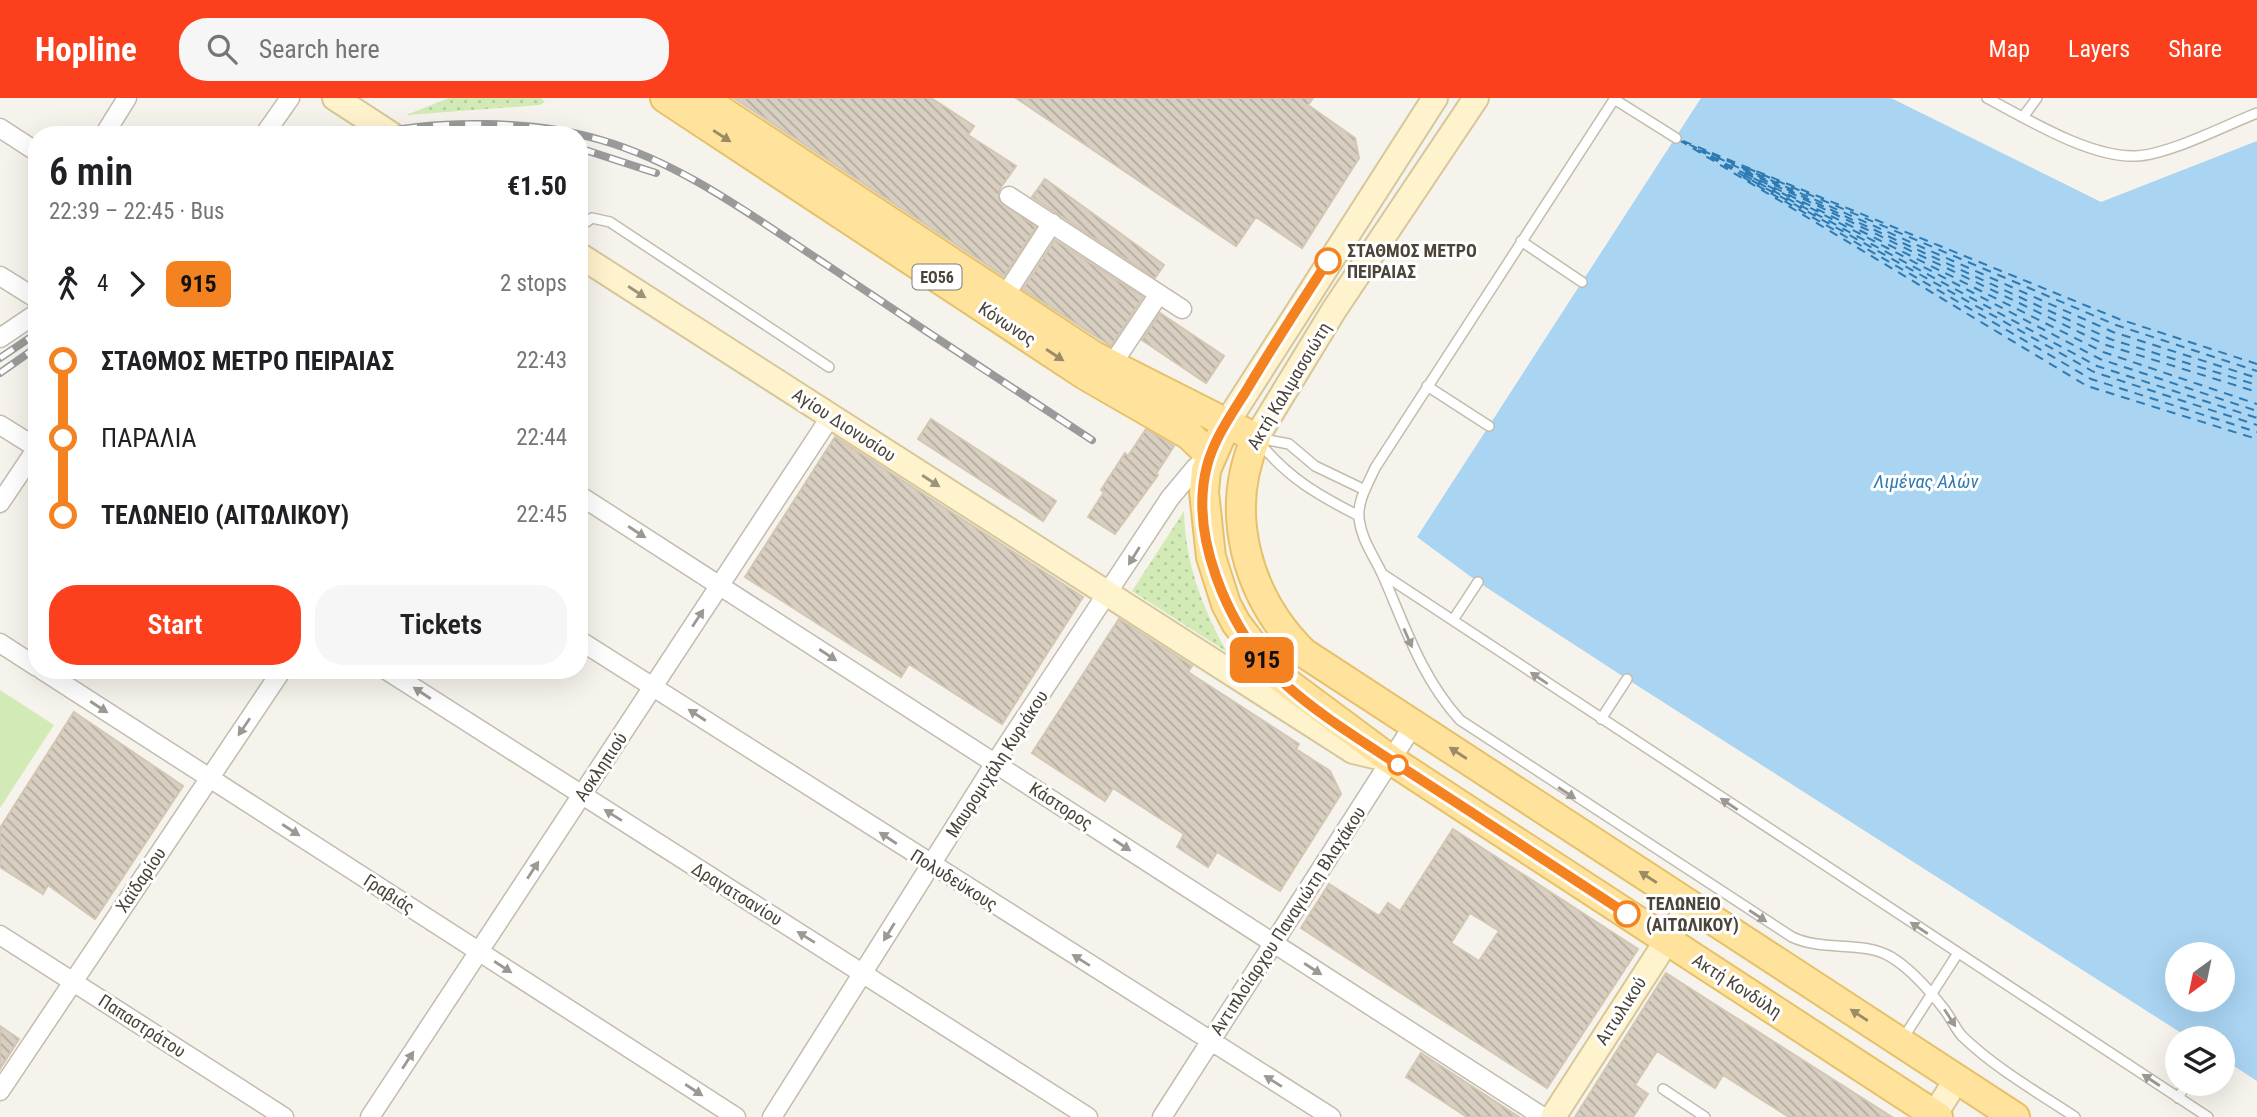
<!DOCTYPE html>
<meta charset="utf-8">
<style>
:root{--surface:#fff;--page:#f6f6f6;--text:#202124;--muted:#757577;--accent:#fc3f1d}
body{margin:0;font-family:"Roboto Condensed",sans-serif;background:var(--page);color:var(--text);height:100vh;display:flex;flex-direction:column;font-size:26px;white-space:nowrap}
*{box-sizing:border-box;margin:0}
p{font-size:23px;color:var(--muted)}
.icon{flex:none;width:38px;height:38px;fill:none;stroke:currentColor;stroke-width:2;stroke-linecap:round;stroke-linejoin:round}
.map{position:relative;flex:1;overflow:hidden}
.panel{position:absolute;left:28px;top:28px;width:560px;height:553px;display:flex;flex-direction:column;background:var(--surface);border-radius:28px;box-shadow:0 7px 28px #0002}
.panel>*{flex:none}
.badge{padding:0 14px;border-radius:10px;font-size:24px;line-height:46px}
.needle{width:46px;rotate:213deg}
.fabs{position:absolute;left:2165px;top:844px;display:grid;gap:14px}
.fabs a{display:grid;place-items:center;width:70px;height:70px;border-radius:50%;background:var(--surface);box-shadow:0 7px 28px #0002;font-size:35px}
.map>.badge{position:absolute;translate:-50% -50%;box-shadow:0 0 0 4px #fff}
.legs{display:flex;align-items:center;gap:10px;height:77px;padding:0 21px;font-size:23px}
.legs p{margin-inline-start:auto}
.overview{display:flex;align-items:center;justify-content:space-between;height:119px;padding:0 21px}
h1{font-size:38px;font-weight:600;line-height:52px}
.primary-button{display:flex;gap:14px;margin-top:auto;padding:14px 21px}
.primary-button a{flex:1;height:80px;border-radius:28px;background:var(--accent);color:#fff;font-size:28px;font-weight:600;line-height:80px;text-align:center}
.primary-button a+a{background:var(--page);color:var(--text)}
ul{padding:0 21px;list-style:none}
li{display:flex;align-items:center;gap:24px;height:77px;font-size:26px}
li i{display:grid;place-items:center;width:10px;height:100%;margin:0 9px;background:currentColor}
li i::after{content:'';width:18px;height:18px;margin:-9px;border:5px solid;border-radius:50%;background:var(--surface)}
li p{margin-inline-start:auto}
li:first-child i{background:linear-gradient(#0000 50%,currentColor 0)}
li:last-child i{background:linear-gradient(currentColor 50%,#0000 0)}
header{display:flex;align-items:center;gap:42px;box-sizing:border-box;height:98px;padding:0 35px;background:var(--accent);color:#fff}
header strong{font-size:33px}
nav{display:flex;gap:38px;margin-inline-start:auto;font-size:24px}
.search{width:490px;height:63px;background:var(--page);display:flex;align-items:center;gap:18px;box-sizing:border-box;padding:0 24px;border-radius:28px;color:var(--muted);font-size:26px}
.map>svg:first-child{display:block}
.grass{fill:url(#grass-dots)}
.pitch{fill:#d2eab5}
.water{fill:#a9d4f2;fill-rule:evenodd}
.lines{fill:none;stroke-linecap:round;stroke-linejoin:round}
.ferry{stroke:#2e7ab2;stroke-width:2;stroke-dasharray:9 7;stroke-linecap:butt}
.building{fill:url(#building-back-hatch);stroke:#d3c7b4;stroke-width:2;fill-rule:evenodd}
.lane-casing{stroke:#c2bbae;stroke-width:12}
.street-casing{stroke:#c2bbae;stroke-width:21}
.secondary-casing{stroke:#d6c79b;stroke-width:28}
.primary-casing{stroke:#e6c16a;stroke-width:32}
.lane{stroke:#fff;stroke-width:9}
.street{stroke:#fff;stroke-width:18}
.secondary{stroke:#fff3cd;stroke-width:24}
.primary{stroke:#ffe39c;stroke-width:28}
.rail-casing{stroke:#9a9a9a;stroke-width:8}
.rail{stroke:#fff;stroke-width:5;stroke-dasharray:16;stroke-linecap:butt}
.oneway{fill:#9c8c66}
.oneway2{fill:#9c937c}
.oneway3{fill:#9c9892}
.line-1-casing{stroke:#fff;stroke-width:16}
.line-1{stroke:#f58220;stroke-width:10}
.stop-1-dot{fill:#fff;stroke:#f58220;stroke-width:3.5}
.labels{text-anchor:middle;stroke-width:6;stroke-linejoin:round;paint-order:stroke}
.shield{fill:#fff;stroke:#817c74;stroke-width:2}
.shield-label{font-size:16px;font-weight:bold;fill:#4b4439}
.stop-label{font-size:18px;font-weight:bold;fill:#4b4439;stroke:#fff;text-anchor:start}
.street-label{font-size:18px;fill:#4b4439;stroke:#fff}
.water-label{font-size:19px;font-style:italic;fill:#2e7ab2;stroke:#fff}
</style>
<header>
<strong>Hopline</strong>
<div class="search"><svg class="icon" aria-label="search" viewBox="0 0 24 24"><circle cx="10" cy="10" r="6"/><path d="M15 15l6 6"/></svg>Search here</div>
<nav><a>Map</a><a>Layers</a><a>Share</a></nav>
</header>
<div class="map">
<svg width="2257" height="1019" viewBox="0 0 2257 1019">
<defs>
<pattern id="grass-dots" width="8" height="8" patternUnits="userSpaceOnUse" patternTransform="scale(1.75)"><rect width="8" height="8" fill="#d2eab5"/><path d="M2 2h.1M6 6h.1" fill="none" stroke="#b6ca9c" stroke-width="1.8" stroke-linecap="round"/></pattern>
<pattern id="building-back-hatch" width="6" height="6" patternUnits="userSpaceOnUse" patternTransform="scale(1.75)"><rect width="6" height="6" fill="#d8cfc1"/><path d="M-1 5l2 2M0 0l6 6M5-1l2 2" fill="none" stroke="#b1aa9e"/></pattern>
</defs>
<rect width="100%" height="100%" fill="#f6f3ec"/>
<path class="grass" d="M 449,0 L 541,0 L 545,4 L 540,7 L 406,17 Z
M 1184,413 C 1185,464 1202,510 1227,554 L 1132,493 Z"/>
<path class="pitch" d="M 0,592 L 54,627 L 0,710 Z"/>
<path class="water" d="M 1701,0 L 1891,0 L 2101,104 L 2257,43 L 2257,983 L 2223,961 L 2222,940 L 2189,940 L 1627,581 L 1478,484 L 1417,439 ZM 2177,856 L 2222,856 L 2222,901 L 2177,901 Z"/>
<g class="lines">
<path class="ferry" d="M 1679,42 L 2087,288 L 2257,341
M 1683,43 L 1710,54
M 1689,46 L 1700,52
M 1698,52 L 1709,57
M 1702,52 L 2106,247 L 2257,294
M 1712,55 L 2119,221 L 2257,266
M 1712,56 L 2113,234 L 2257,280
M 1711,58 L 2100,261 L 2257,313
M 1710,59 L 2094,274 L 2257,327
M 1747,70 L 2116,227 L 2257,273
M 1743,71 L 2110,241 L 2257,287
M 1745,75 L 2103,254 L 2257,306
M 1744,77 L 2097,268 L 2257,320
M 1743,79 L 2091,281 L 2257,334"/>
</g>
<path class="building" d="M 734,0 L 931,0 L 974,28 L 968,37 L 1016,68 L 999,92 L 999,102 L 1036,129 L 1004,178 Z
M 1016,0 L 1313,0 L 1308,7 L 1355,40 L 1359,60 L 1302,150 L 1256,119 L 1236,148 Z
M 1045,81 L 1164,167 L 1155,180 L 1032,99 Z
M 1055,142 L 1143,199 L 1111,248 L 1023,191 Z
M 1160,215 L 1224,258 L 1206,285 L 1142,242 Z
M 931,321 L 1056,403 L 1043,423 L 918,341 Z
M 1146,331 L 1174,348 L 1156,376 L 1158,377 L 1115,436 L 1088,419 L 1104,394 L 1101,392 L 1125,355 L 1128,358 Z
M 835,339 L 1083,499 L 1002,626 L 909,566 L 901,579 L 745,479 Z
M 1119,521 L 1192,568 L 1188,574 L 1299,646 L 1296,651 L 1330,673 L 1341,696 L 1280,793 L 1217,754 L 1208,769 L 1177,749 L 1184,736 L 1113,690 L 1105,703 L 1032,655 Z
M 74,614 L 183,688 L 95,821 L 48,787 L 43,796 L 0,769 L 0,730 Z
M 1453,731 L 1638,851 L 1547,990 L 1301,830 L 1329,786 L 1379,818 L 1388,805 L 1400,813 ZM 1470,815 L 1499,833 L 1479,863 L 1451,845 Z
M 1666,875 L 1708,902 L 1892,1019 L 1789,1019 L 1723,977 L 1715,990 L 1657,953 L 1635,987 L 1648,996 L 1633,1019 L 1575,1019 Z
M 0,928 L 19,941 L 0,971 Z
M 1421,955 L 1519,1019 L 1467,1019 L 1406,979 Z"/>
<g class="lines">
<defs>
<path id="lane" d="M 1615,0 L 1375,370 C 1368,386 1357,403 1359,421 C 1362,444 1375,459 1384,480 C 1406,531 1422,580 1460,622 L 1792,839 C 1824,854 1862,842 1891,859 C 1911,871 1930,893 1944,911 C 1951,920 1955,930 1962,938 C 1995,970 2037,994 2075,1019
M 1987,0 C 2027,21 2090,60 2136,58 C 2168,57 2226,27 2257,15
M 1614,1 L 1676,40
M 2023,19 L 2037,0
M 579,129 L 592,120 L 610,124 L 829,269
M 1521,143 L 1582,184
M 1427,288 L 1489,328
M 1258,340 L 1289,346 L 1315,368 L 1365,392
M 1259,344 C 1288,380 1318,397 1359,418
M 1384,477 L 2208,1019
M 1453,522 L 1478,484
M 1601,621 L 1627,581
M 1902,942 L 1958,855
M 1663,991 L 1705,1019
M 2178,1000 L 2187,985"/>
<path id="street" d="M 0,30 L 37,54
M 104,37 L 127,0
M 264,37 L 290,0
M 1009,98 L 1182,211
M 0,178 L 37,201
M 1004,199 L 1052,125
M 0,240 L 37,215
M 1111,268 L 1159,196
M 0,327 L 37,350
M 579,397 L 1543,1019
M 0,405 L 37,350
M 579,542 L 1331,1019
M 0,545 L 37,569
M 42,572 L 736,1019
M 386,572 L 1088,1019
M 0,837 L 284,1019
M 0,993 L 282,572
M 370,1019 L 831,318
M 772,1019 L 995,665 L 1170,400 L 1195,370 L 1210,357
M 1162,1019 L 1414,626"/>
<path id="secondary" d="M 335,0 L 392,37
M 579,157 L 1353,653 L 1391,662
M 1226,326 L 1435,0
M 1256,340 L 1334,212 L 1476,0
M 1553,1019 L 1690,807
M 1933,1019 L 1957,981"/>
<path id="primary" d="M 665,0 L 1085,277 L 1189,337 L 1210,357
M 702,0 L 1094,258 L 1256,340 C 1223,414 1247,499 1304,555 L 2015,1019
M 1226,326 L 1206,372 L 1204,394 L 1211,459 L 1226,506 L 1236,525 L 1274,575 L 1391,662 L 1938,1019"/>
</defs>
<use href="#lane" class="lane-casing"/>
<use href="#street" class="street-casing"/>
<use href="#secondary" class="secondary-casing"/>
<use href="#primary" class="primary-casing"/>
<use href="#lane" class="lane"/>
<use href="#street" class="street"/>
<use href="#secondary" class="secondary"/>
<use href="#primary" class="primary"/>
<defs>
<path id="rail" d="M 370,37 C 437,21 534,22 601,42 C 684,66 756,121 827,167 C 915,226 1003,284 1092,342
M 579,50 L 656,75
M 0,260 L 37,235
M 0,275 L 37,249"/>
</defs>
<use href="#rail" class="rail-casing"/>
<use href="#rail" class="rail"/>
</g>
<defs><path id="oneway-solid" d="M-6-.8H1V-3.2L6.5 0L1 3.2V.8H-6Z" transform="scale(1.75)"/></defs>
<g class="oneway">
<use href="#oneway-solid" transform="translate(722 38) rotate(33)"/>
<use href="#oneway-solid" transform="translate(1055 257) rotate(33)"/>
<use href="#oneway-solid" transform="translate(1458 655) rotate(-147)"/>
<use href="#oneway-solid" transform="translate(1648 779) rotate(-147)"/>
<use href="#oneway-solid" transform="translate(1859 917) rotate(-147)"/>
</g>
<g class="oneway2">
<use href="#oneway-solid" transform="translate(637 194) rotate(33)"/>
<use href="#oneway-solid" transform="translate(931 383) rotate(33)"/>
</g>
<g class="oneway3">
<use href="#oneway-solid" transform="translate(637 434) rotate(33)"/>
<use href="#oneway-solid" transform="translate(1134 458) rotate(122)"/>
<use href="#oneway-solid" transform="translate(698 520) rotate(-57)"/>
<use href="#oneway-solid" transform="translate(1408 540) rotate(66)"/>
<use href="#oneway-solid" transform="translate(828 557) rotate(33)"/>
<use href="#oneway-solid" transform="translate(1539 580) rotate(-146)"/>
<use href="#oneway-solid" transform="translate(422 595) rotate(-147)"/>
<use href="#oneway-solid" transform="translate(99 609) rotate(33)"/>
<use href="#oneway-solid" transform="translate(697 617) rotate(-147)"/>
<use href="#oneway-solid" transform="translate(244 629) rotate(124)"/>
<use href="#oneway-solid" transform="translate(1567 695) rotate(33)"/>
<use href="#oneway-solid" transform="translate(1729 706) rotate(-146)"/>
<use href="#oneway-solid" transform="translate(613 717) rotate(-148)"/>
<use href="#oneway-solid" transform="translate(291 732) rotate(33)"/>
<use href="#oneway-solid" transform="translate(888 740) rotate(-147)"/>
<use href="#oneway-solid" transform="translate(1122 747) rotate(33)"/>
<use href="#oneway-solid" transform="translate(533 772) rotate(-57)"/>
<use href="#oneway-solid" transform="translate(1758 818) rotate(33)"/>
<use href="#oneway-solid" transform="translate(1919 830) rotate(-147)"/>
<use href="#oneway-solid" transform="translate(889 834) rotate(122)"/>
<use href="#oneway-solid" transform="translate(806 839) rotate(-148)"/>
<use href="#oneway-solid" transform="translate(1081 862) rotate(-148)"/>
<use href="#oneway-solid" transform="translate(503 869) rotate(33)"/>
<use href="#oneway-solid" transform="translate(1313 871) rotate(33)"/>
<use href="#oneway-solid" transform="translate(1950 920) rotate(57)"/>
<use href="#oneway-solid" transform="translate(408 962) rotate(-57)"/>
<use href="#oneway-solid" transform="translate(2151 982) rotate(-147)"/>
<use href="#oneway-solid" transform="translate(1273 983) rotate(-148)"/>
<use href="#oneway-solid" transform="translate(694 992) rotate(33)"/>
</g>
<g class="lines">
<defs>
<path id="line-1" d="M 1328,163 C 1300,206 1272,249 1246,293 C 1231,317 1214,341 1207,368 C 1189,437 1227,524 1272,573 C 1306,610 1367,646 1409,674 C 1482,721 1555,769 1627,816"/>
</defs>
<use href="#line-1" class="line-1-casing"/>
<use href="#line-1" class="line-1"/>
</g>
<g class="stop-1-dot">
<circle cx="1328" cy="163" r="12"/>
<circle cx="1398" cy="667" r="9"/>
<circle cx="1627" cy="816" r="12"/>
</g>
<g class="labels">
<rect class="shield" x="912.5" y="166.5" width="49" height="25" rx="5"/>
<g class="shield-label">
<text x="937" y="185">ΕΟ56</text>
</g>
<g class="stop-label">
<text x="1347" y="159">ΣΤΑΘΜΟΣ ΜΕΤΡΟ<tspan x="1347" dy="21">ΠΕΙΡΑΙΑΣ</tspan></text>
<text x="1646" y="812">ΤΕΛΩΝΕΙΟ<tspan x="1646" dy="21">(ΑΙΤΩΛΙΚΟΥ)</tspan></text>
</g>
<g class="street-label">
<text transform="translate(1007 226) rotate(33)" y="6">Κόνωνος</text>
<text transform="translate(1289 288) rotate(-59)" y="6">Ακτή Καλιμασσιώτη</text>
<text transform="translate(844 327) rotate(33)" y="6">Αγίου Διονυσίου</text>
<text transform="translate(997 666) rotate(-57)" y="6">Μαυρομιχάλη Κυριάκου</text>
<text transform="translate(601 669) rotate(-56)" y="6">Ασκληπιού</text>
<text transform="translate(1061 708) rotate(33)" y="6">Κάστορος</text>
<text transform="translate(141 782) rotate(-56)" y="6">Χαϊδαρίου</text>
<text transform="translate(954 782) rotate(32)" y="6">Πολυδεύκους</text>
<text transform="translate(389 796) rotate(33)" y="6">Γραβιάς</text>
<text transform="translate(737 796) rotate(32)" y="6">Δραγατσανίου</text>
<text transform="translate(1288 823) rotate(-57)" y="6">Αντιπλοίαρχου Παναγιώτη Βλαχάκου</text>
<text transform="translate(1737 888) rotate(33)" y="6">Ακτή Κονδύλη</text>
<text transform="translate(1621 913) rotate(-57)" y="6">Αιτωλικού</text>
<text transform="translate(142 928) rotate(33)" y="6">Παπαστράτου</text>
</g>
<g class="water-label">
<text x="1926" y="390">Λιμένας Αλών</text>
</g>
</g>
</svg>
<div class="fabs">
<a><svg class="needle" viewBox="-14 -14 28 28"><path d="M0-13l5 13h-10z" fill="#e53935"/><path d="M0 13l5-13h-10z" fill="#757577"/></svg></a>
<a><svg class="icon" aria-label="layers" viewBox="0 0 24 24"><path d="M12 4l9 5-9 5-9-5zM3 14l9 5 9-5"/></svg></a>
</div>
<b class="badge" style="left:1262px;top:562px;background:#f58220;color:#111">915</b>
<section class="panel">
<div class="overview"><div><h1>6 min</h1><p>22:39 – 22:45 · Bus</p></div><b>€1.50</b></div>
<div class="legs"><svg class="icon" aria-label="walk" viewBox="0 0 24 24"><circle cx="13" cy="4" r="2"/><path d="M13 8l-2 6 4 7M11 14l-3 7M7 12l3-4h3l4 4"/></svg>4<svg class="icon" aria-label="forward" viewBox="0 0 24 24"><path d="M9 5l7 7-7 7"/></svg><b class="badge" style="background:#f58220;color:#111">915</b><p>2 stops</p></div>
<ul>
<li><i style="color:#f58220"></i><b>ΣΤΑΘΜΟΣ ΜΕΤΡΟ ΠΕΙΡΑΙΑΣ</b><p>22:43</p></li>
<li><i style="color:#f58220"></i><span>ΠΑΡΑΛΙΑ</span><p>22:44</p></li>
<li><i style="color:#f58220"></i><b>ΤΕΛΩΝΕΙΟ (ΑΙΤΩΛΙΚΟΥ)</b><p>22:45</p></li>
</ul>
<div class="primary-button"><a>Start</a><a>Tickets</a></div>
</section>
</div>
